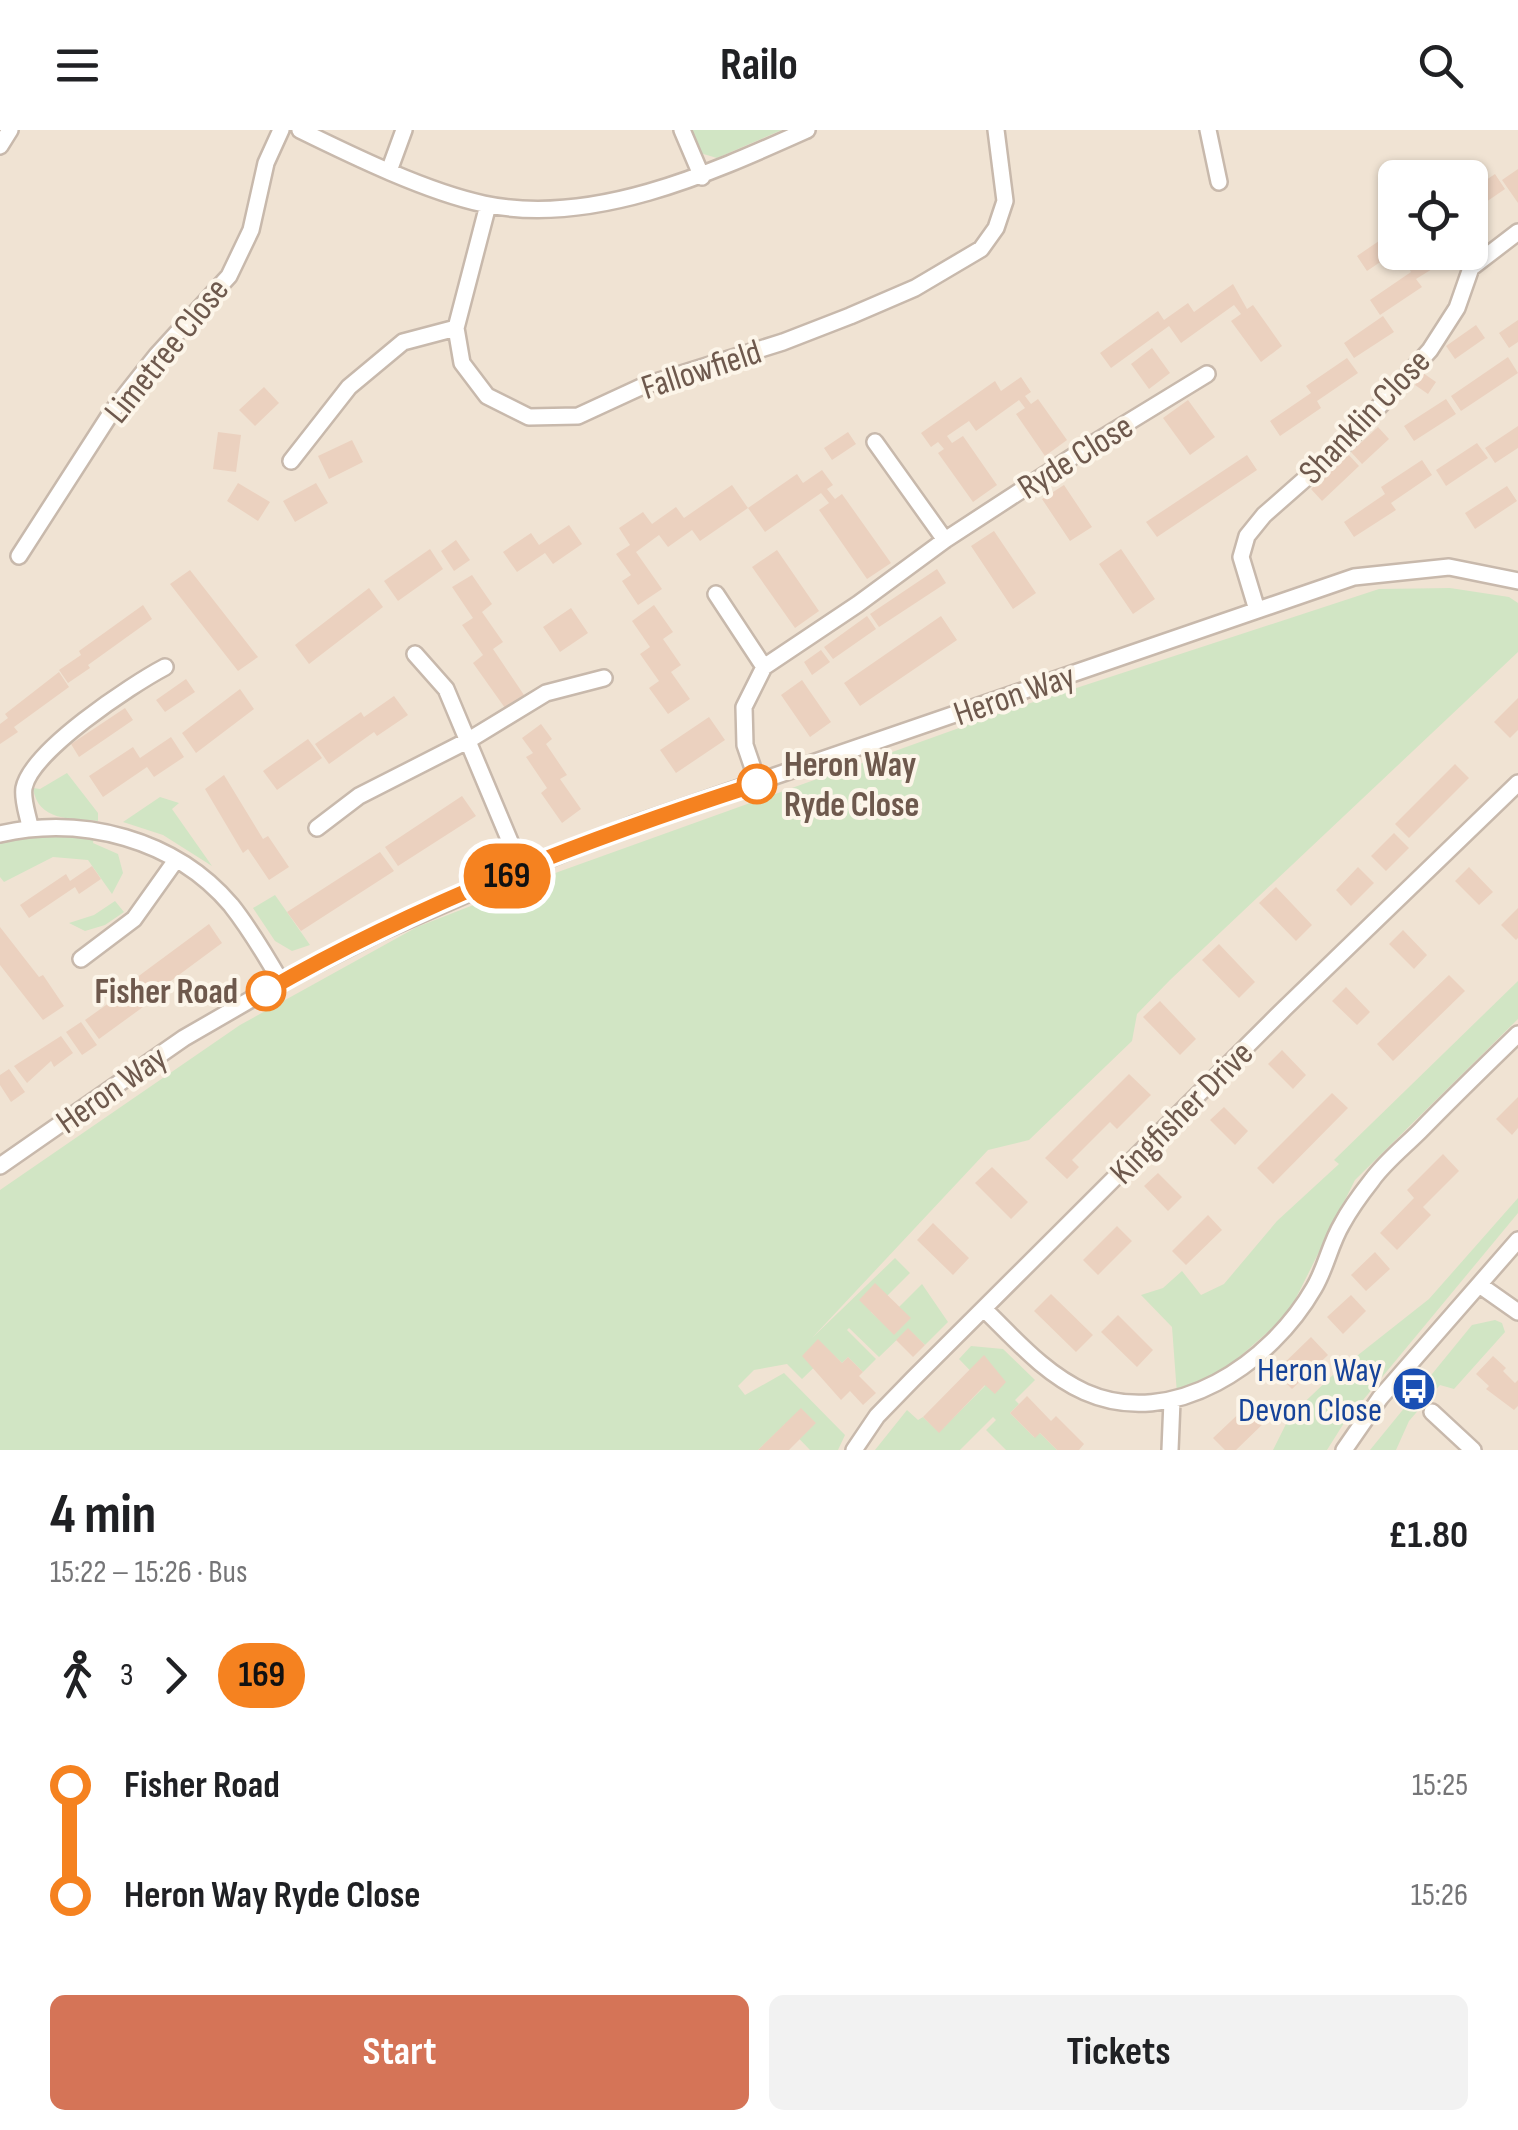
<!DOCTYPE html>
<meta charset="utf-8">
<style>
:root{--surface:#fff;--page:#f2f2f2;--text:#202124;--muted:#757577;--accent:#d57457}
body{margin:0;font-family:"Sofia Sans Condensed",sans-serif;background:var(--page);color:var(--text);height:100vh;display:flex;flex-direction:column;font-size:38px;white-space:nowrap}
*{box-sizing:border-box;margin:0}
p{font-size:32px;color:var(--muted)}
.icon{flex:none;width:55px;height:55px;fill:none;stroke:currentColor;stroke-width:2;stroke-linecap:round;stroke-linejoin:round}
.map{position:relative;height:1320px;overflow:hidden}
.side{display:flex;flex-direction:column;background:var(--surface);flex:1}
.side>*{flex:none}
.badge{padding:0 20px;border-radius:32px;font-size:35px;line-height:65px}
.buttons{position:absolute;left:1378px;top:30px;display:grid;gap:20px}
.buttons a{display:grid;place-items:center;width:110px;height:110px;border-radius:15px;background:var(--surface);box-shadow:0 2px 8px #0004;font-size:50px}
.map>.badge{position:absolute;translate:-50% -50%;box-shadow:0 0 0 5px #fff}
.legs{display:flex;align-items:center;gap:15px;height:110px;padding:0 50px;font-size:32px}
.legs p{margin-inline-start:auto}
.headline{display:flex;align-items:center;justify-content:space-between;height:170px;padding:0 50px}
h1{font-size:55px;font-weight:700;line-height:75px}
.button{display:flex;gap:20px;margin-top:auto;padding:20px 50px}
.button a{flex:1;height:115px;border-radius:15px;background:var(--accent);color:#fff;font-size:40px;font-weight:700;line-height:115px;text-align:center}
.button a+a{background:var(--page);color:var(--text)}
ul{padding:0 50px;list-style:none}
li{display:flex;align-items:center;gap:35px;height:110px;font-size:38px}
li i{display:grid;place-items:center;width:15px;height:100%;margin:0 12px;background:currentColor}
li i::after{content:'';width:25px;height:25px;margin:-12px;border:8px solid;border-radius:50%;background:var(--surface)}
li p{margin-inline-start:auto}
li:first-child i{background:linear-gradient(#0000 50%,currentColor 0)}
li:last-child i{background:linear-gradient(currentColor 50%,#0000 0)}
header{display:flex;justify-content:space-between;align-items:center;height:130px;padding:0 50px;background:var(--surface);font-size:45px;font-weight:700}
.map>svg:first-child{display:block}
.residential{fill:#f0e3d3;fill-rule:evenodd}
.green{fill:#d1e5c4}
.building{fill:#ebd1bf}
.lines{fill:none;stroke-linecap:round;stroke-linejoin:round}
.street-casing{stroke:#c8b9ac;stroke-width:20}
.street{stroke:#fff;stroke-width:15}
.line-1-casing{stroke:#fff;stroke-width:22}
.line-1{stroke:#f58220;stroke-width:15}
.stop-1-dot{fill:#fff;stroke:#f58220;stroke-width:5}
.labels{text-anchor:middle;stroke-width:8;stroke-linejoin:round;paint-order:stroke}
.street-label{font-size:35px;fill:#6e594d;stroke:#fcf5e9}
.stop-label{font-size:35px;font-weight:bold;fill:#6e594d;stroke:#fcf5e9;text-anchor:start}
.transit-label{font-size:35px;fill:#164399;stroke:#fcf5e9;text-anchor:end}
</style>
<header><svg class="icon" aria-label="menu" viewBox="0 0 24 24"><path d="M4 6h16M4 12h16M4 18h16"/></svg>Railo<svg class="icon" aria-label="search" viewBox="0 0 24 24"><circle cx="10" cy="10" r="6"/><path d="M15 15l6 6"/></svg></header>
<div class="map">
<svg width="1518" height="1320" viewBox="0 0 1518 1320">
<rect width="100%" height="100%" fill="#f9f1e4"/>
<path class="residential" d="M 0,0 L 1518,0 L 1518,1320 L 0,1320 ZM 1395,48 L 1470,48 L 1470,122 L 1395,122 Z"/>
<path class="green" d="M 687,0 L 782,0 L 717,28 L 700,23 Z
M 1450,458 L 1509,467 L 1518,473 L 1518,522 L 1170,850 L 1137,884 L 1132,911 L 1029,1010 L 988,1020 L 812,1208 L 895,1128 L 910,1143 L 871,1182 L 883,1193 L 922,1154 L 948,1192 L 925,1215 L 908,1199 L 879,1227 L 849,1198 L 847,1200 L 876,1229 L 863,1242 L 848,1227 L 842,1233 L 830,1222 L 802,1249 L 787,1234 L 754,1240 L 738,1256 L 745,1265 L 784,1243 L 845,1305 L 838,1320 L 810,1320 L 785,1294 L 758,1320 L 0,1320 L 0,1060 L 240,895 L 417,797 L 558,742 L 1012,579 L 1379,459 Z
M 67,643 L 98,683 L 98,691 C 71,688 38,692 33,658 L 40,659 Z
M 160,667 L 179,673 L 172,679 L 212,736 L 163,705 L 123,692 Z
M 44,703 L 94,707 L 93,713 L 118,724 L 123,743 L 112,764 L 88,730 L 53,727 L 4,752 L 0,747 L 0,710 Z
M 275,765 L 310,815 L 292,821 L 275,811 L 253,778 Z
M 115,771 L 124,782 L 105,795 L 85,801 L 69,793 L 94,785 Z
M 1518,851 L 1518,889 L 1355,1050 L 1288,1184 L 1228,1237 L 1177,1264 L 1172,1197 L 1141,1165 L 1163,1158 L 1182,1141 L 1201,1165 L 1224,1154 L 1277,1091 L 1339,1034 L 1334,1030 Z
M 1518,1068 L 1518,1083 L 1344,1293 L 1327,1320 L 1273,1320 L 1290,1286 L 1334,1244 L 1429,1169 Z
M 1495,1190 L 1502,1193 L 1505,1202 L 1454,1259 L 1440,1255 L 1409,1291 L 1396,1320 L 1370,1320 L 1472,1195 Z
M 971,1216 L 1003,1219 L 1035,1250 L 1015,1270 L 1019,1274 L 1010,1283 L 1034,1307 L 1040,1303 L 1057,1320 L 1006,1320 L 986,1300 L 996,1290 L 993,1287 L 960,1320 L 875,1320 L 907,1280 L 918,1290 L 923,1287 L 939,1302 L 985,1256 L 959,1229 Z"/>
<path class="building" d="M 1518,39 L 1518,73 L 1502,50 Z
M 1495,44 L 1505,59 L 1470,83 L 1470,61 Z
M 1395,100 L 1395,122 L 1367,141 L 1357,126 Z
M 1476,101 L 1485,114 L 1461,130 L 1455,122 L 1470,122 L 1470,104 Z
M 1424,122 L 1428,122 L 1437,136 L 1416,149 L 1422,157 L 1380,185 L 1370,170 L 1411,142 L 1406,134 Z
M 1233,154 L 1247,179 L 1253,175 L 1282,216 L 1261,232 L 1231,191 L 1241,184 L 1234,175 L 1181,213 L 1169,196 L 1111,238 L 1100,223 L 1158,181 L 1164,190 L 1188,173 L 1194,182 Z
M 1383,186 L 1394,202 L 1354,228 L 1344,213 Z
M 1518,190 L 1518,212 L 1509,218 L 1499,203 Z
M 1476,195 L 1485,208 L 1455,229 L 1446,216 Z
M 1152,218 L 1170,243 L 1149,259 L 1131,234 Z
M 1508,227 L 1518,243 L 1461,281 L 1451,266 Z
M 1347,228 L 1358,243 L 1317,271 L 1321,278 L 1280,306 L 1270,291 L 1311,263 L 1306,256 Z
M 1423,243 L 1436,252 L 1428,264 L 1415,255 Z
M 1021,247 L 1031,262 L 1025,266 L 1031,274 L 1038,269 L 1067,310 L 1045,326 L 1016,284 L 1025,278 L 1019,270 L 976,301 L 969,291 L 947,306 L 952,313 L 963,306 L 997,355 L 973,372 L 938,323 L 944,319 L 938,312 L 931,317 L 921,303 L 995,251 L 1001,261 Z
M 264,257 L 279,273 L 255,296 L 239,280 Z
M 1446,269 L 1456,284 L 1414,311 L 1404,296 Z
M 1188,270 L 1215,307 L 1190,325 L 1163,288 Z
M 1518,296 L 1518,318 L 1495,333 L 1485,318 Z
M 1378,297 L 1389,309 L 1362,334 L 1351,322 Z
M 218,302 L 241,305 L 236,342 L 213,339 Z
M 848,302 L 856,314 L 832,330 L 824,318 Z
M 352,310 L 363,332 L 329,349 L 318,326 Z
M 1477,313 L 1488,328 L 1446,356 L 1436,340 Z
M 1348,324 L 1359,336 L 1322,371 L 1311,359 Z
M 1247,325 L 1257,340 L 1157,407 L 1146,392 Z
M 1422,330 L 1432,345 L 1391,373 L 1396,380 L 1354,407 L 1344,392 L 1385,364 L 1381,357 Z
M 822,340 L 833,355 L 827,359 L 835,369 L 842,364 L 891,433 L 867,449 L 819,380 L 829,373 L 821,363 L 765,402 L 748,378 L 700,411 L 692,400 L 668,417 L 659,405 L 636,422 L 662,459 L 638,475 L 622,451 L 631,445 L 616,424 L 630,415 L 619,398 L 643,382 L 652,394 L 676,377 L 684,388 L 732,355 L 748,378 L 797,344 L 803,353 Z
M 238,353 L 270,372 L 258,391 L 227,371 Z
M 316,353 L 328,373 L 295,392 L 283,371 Z
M 1064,355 L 1092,397 L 1070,411 L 1042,369 Z
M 1507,356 L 1517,371 L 1475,399 L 1465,383 Z
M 569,395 L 582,414 L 553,434 L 545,423 L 517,442 L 503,422 L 531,403 L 539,415 Z
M 994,401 L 1036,463 L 1013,479 L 971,416 Z
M 456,410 L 470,430 L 454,441 L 441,421 Z
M 430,419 L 443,439 L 398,471 L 384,451 Z
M 1121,419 L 1155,469 L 1133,484 L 1099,434 Z
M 777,420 L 819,481 L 795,498 L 752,437 Z
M 937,439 L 946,453 L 879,497 L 870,484 Z
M 190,440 L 258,527 L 238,541 L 170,454 Z
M 472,445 L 492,474 L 482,482 L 503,512 L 493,519 L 524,565 L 505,578 L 473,533 L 483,525 L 462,495 L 473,488 L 452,457 Z
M 369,458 L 383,477 L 309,534 L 295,515 Z
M 143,475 L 152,489 L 88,535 L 90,538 L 68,553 L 59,540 L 81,525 L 79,521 Z
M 654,475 L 673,502 L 663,509 L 681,535 L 671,542 L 690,569 L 668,584 L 649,558 L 659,551 L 640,524 L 650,517 L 632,491 Z
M 571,478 L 588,503 L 560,522 L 543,497 Z
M 867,486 L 876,499 L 833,529 L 824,517 Z
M 941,486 L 957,510 L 860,576 L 844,553 Z
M 821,520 L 830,532 L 812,545 L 804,532 Z
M 59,542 L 69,557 L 14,597 L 18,602 L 0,614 L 0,594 L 8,588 L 5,584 Z
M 186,549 L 195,562 L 165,582 L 156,570 Z
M 802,550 L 831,592 L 810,607 L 781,565 Z
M 240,559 L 254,579 L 196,623 L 182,603 Z
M 394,566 L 408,585 L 377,606 L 374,602 L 329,634 L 315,614 L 361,582 L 364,587 Z
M 1518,568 L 1518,600 L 1510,608 L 1494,592 Z
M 125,578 L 133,590 L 79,627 L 71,614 Z
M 709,587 L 725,610 L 676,643 L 660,620 Z
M 541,594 L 552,609 L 546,614 L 567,645 L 560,649 L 581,679 L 562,693 L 541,663 L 547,658 L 526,627 L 533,623 L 522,608 Z
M 171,607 L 184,627 L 154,647 L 147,637 L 103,667 L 89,646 L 133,617 L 140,628 Z
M 308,609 L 322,628 L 277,660 L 263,641 Z
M 1455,634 L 1469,648 L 1409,708 L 1395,694 Z
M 224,645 L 263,709 L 268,706 L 289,737 L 269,750 L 248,719 L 243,723 L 205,659 Z
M 462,666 L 476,686 L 398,736 L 385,717 Z
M 1394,703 L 1409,718 L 1386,741 L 1371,726 Z
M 380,722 L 394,741 L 301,801 L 287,782 Z
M 92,736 L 101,749 L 79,764 L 75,757 L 29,788 L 20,775 L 66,744 L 70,751 Z
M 1358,737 L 1374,753 L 1351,776 L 1336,760 Z
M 1469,737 L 1493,762 L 1479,775 L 1455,751 Z
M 1276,757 L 1312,795 L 1296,811 L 1259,773 Z
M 1518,778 L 1518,808 L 1516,810 L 1501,795 Z
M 209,794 L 222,813 L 149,867 L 136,848 Z
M 0,797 L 39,847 L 43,845 L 64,876 L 43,890 L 0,835 Z
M 1403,800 L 1427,825 L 1414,839 L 1389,814 Z
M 1219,814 L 1255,852 L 1239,868 L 1202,830 Z
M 1449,845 L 1465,861 L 1393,931 L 1377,914 Z
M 1346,857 L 1370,882 L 1357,895 L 1332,871 Z
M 130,858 L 143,877 L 99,909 L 85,890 Z
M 1160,871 L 1196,909 L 1180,925 L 1143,887 Z
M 81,892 L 97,915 L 82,925 L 66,902 Z
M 61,906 L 73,923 L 54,937 L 51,931 L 27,953 L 14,936 Z
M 1282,920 L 1306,945 L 1293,959 L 1268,934 Z
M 9,939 L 25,962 L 11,972 L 0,955 L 0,945 Z
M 1129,944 L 1151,965 L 1117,999 L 1110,992 L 1072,1030 L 1079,1037 L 1067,1049 L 1045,1028 Z
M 1332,963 L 1348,978 L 1273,1054 L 1257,1038 Z
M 1518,967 L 1518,998 L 1512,1005 L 1496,989 Z
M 1224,977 L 1248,1001 L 1235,1015 L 1210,990 Z
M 1443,1024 L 1459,1041 L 1423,1077 L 1431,1085 L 1397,1120 L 1380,1103 L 1414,1068 L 1407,1060 Z
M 992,1037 L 1028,1072 L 1011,1089 L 975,1053 Z
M 1158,1043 L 1182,1067 L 1168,1081 L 1144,1056 Z
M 1208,1085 L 1222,1100 L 1186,1135 L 1172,1121 Z
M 933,1093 L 969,1128 L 953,1145 L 917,1110 Z
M 1117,1096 L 1132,1111 L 1098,1145 L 1083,1130 Z
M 1375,1122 L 1390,1139 L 1366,1161 L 1351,1145 Z
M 875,1153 L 911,1188 L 894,1205 L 859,1170 Z
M 1051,1164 L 1093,1205 L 1076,1222 L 1034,1181 Z
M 1351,1165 L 1366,1181 L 1343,1204 L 1327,1187 Z
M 1118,1185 L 1153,1220 L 1137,1237 L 1101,1202 Z
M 908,1198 L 925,1215 L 913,1227 L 896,1210 Z
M 1311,1207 L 1328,1225 L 1292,1259 L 1275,1242 Z
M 818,1209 L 842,1233 L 848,1227 L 863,1242 L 859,1246 L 876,1263 L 863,1275 L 850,1261 L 841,1270 L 802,1226 Z
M 984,1225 L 1006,1252 L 995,1264 L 985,1255 L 939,1303 L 923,1287 Z
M 1493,1226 L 1506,1238 L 1503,1241 L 1515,1253 L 1518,1250 L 1518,1276 L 1514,1280 L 1486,1259 L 1489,1256 L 1476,1244 Z
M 1027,1266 L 1051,1291 L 1056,1286 L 1084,1314 L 1079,1320 L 1057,1320 L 1040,1303 L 1035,1308 L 1010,1283 Z
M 1249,1274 L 1266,1291 L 1236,1320 L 1225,1320 L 1213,1308 Z
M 801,1278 L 816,1293 L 789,1320 L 758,1320 Z"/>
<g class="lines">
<defs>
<path id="street" d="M 300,0 C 353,26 427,62 484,74 C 592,97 711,43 807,0
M 682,0 L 702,47
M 1208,0 L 1219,52
M 0,16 L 10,0
M 389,41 L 404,0
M 488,75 L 456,198 L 462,233 L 487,266 L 529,287 L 578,286 L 643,256 L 783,212 L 850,186 L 915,158 L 981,119 L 996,98 L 1005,71 L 996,0
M 875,312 L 945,410
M 291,331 L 349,257 L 403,212 L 456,198
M 19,426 L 111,283 L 157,225 L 229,146 L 251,100 L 266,33 L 281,0
M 716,464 L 764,537
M 1257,480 L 1241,427 L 1247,406 L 1264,385 L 1347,312 L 1430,220 L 1457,178 L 1471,138 L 1518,102
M 415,524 L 446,559 L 522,740
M 758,653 L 745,615 L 744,577 L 764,537 L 858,474 L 945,410 L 1086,318 L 1207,244
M 30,697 C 28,685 22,670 24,658 C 31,621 131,555 165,537
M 317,698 L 359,666 L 469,610 L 546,563 L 604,548
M 0,704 C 82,685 175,709 231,775 C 250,799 266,826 281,852
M 81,829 L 134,789 L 176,730
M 0,1036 L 184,908 L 281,852 L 380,802 L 522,740 L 632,695 L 1354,447 L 1449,437 L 1518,451
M 1481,1156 L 1518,1182
M 985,1180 C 1016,1210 1045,1244 1085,1262 C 1173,1301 1271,1233 1314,1158 C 1326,1138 1330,1114 1342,1094 C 1350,1079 1361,1064 1372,1050 C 1385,1032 1404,1017 1420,1001 C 1452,968 1485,936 1518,904
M 1432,1282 L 1473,1320
M 854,1320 L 877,1286 L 913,1249 L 1285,878 L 1518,653
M 1170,1320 L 1172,1271
M 1344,1320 L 1380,1268 L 1518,1110"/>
</defs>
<use href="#street" class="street-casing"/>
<use href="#street" class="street"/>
</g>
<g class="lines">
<defs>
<path id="line-1" d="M 266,861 C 419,773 589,708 757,654"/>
</defs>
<use href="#line-1" class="line-1-casing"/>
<use href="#line-1" class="line-1"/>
</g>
<defs>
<symbol id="bus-disc" viewBox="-11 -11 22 22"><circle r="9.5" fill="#1a4fb4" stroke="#fcf5e9"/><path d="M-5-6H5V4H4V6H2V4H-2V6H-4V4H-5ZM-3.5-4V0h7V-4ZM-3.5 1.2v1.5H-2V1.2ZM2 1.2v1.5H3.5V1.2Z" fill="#fff"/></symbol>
</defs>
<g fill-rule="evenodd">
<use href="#bus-disc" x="1389" y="1234" width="50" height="50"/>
</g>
<g class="stop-1-dot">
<circle cx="757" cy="654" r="18"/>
<circle cx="266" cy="861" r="18"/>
</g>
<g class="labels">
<g class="street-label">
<text transform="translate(166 220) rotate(-51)" y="12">Limetree Close</text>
<text transform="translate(701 239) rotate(-18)" y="12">Fallowfield</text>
<text transform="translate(1364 286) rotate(-46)" y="12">Shanklin Close</text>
<text transform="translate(1075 326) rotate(-32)" y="12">Ryde Close</text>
<text transform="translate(1014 564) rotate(-19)" y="12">Heron Way</text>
<text transform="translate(111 959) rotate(-35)" y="12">Heron Way</text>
<text transform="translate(1181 982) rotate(-45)" y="12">Kingfisher Drive</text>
</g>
<g class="stop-label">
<text x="784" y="646">Heron Way<tspan x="784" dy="40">Ryde Close</tspan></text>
<text x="238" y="873" text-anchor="end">Fisher Road</text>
</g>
<g class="transit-label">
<text x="1382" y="1251">Heron Way<tspan x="1382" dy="40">Devon Close</tspan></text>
</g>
</g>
</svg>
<div class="buttons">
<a><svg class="icon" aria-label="locate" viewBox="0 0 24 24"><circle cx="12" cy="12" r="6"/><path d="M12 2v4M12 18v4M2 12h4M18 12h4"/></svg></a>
</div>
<b class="badge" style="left:507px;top:746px;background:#f58220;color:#111">169</b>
</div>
<section class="side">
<div class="headline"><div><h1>4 min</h1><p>15:22 – 15:26 · Bus</p></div><b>£1.80</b></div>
<div class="legs"><svg class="icon" aria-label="walk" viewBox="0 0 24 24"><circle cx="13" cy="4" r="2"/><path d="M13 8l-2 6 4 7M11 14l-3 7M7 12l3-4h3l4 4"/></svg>3<svg class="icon" aria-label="forward" viewBox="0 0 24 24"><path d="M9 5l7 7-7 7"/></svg><b class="badge" style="background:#f58220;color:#111">169</b></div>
<ul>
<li><i style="color:#f58220"></i><b>Fisher Road</b><p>15:25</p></li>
<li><i style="color:#f58220"></i><b>Heron Way Ryde Close</b><p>15:26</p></li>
</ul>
<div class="button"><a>Start</a><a>Tickets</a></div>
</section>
